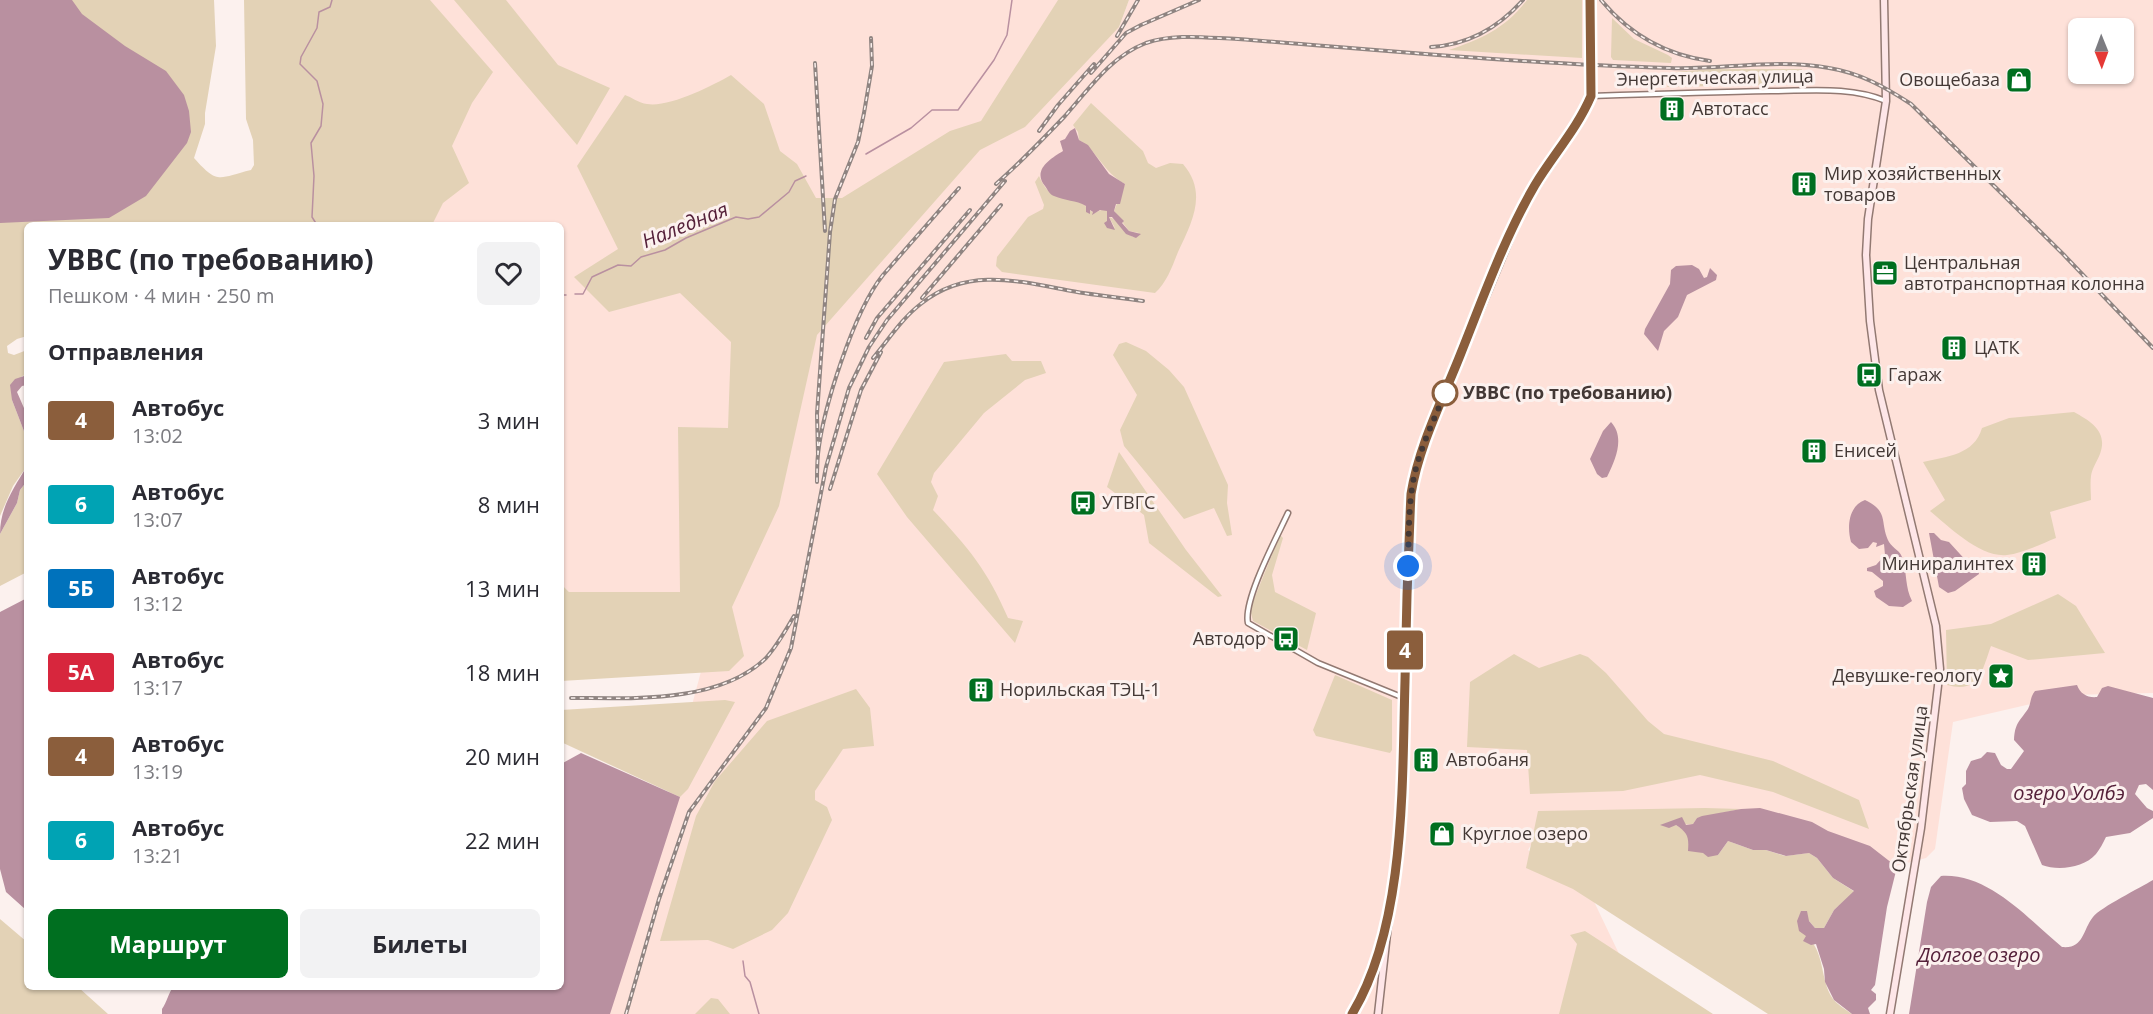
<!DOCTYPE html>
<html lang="ru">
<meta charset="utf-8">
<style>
:root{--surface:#fff;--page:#f2f2f3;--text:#2b2b33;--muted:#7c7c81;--accent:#006f20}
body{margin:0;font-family:"Open Sans",sans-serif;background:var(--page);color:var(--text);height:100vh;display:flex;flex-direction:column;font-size:22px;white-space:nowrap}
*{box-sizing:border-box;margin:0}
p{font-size:20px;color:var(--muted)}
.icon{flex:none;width:33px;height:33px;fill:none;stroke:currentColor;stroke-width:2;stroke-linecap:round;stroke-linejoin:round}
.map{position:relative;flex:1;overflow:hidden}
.side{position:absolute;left:24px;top:222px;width:540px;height:768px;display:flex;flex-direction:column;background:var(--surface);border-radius:9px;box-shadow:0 2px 4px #0004}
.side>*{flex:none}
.badge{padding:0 12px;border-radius:4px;font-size:21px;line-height:39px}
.needle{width:39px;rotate:179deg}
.controls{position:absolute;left:2068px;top:18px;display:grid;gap:12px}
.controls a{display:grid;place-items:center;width:66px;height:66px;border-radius:9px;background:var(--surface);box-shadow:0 2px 4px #0004;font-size:30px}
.you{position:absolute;width:30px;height:30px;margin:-15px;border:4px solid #fff;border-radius:50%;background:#1a73e8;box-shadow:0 0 0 9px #1a73e833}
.map>.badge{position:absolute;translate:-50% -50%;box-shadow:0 0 0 3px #fff}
h2{padding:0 24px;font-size:22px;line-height:54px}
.round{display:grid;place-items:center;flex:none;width:63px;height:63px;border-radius:9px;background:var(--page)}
.overview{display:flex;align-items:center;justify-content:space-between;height:102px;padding:0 24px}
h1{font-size:28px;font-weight:700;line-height:45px}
.button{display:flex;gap:12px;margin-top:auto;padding:12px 24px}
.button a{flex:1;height:69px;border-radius:9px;background:var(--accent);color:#fff;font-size:24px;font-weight:700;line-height:69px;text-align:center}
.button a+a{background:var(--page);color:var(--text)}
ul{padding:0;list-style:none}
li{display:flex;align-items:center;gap:18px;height:84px;padding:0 24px}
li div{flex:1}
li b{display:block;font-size:22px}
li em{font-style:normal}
li .badge{min-width:66px;font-weight:700;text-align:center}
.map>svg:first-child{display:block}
.built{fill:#fee1d9;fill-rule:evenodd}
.green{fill:#e3d2b6}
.water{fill:#b990a0}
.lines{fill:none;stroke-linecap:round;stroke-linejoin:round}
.stream{stroke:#b990a0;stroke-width:1.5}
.street-casing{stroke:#927972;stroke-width:7}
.secondary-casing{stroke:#927972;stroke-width:9}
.street{stroke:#fff;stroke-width:4}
.secondary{stroke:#fee6e8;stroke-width:6}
.rail-casing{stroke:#8f8481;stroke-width:4}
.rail{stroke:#fcf1ee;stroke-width:1.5;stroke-dasharray:4.5;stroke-linecap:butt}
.line-casing{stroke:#fff;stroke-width:14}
.line{stroke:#8b5e3c;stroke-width:9}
.walk{stroke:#433835;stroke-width:6;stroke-dasharray:0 10.8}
.stop-dot{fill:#fff;stroke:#8b5e3c;stroke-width:3}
.labels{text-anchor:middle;stroke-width:6;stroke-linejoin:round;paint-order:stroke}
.street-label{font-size:18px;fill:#433835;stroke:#fcf1ee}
.poi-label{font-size:18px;fill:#433835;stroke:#fcf1ee;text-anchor:start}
.stop-label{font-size:18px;font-weight:bold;fill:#433835;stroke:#fcf1ee;text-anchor:start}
.water-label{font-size:20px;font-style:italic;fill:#55213a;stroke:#fcf1ee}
</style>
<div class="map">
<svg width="2153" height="1014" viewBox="0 0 2153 1014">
<rect width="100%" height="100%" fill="#fcf1ee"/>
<path class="built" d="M 364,0 L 1089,0 L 1119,27 L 1129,0 L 2153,0 L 2153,693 L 2070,695 L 1953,722 L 1935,849 L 1926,858 L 1892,867 L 1549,814 L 1528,850 L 1588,889 L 1633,983 L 1652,1014 L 605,1014 L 627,945 L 712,631 L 680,592 L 569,592 L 561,584 L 561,225 L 280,225 ZM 2079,28 L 2124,28 L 2124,74 L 2079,74 Z"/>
<path class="green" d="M 0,0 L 214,0 L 216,46 L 205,113 L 205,124 L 194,158 C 218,185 218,178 251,170 L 254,165 L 253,140 L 246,119 L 244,0 L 430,0 L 493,72 L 472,103 L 452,146 L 469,183 L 443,203 L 432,225 L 27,225 L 27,336 L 17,339 L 7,346 L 8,353 L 14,355 L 27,350 L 27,375 L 22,376 L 12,400 L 27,439 L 27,466 L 13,486 L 0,516 Z
M 454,0 L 506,0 L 558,65 L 610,88 L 577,145 Z
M 1058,0 L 1129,0 L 1119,27 L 1104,43 L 1025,127 L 980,150 L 817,335 L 779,506 L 732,607 L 744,656 L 729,671 L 561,681 L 561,584 L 569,592 L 680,592 L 678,427 L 728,428 L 731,342 L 680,293 L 609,312 L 574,277 L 618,249 L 577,166 L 625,95 C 631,97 639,103 647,104 C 668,108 712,86 731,75 L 764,104 L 780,151 L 797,164 L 816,198 L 842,198 L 950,131 L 981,121 Z
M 1527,0 L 1582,0 L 1582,58 L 1449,50 C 1481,39 1505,29 1527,0 Z
M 1612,18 L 1634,39 L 1668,55 L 1672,58 L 1671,63 L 1613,60 L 1611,57 Z
M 1712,69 L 1802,69 L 1799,84 L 1667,87 L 1675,72 Z
M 1091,103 L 1143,151 L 1148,163 L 1156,168 L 1170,163 L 1183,164 C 1208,193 1192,222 1178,252 C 1172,267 1167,282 1155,293 L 1002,272 L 996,266 L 997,257 L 1028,217 L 1043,209 L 1044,205 L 1035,182 L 1039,176 C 1050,200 1057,195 1078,201 C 1084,203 1089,210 1094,213 L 1104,209 L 1107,211 L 1107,221 L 1115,228 L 1109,217 C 1118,219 1125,233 1133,237 L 1139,233 L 1129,231 L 1114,211 L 1125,184 C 1103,172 1097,150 1079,140 L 1078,132 L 1073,125 Z
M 1126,342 L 1146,351 L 1169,370 L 1184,387 L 1228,485 L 1227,503 L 1232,535 L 1227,536 L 1214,508 L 1184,519 L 1124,446 L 1120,430 L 1137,395 L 1113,355 L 1119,344 Z
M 1006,354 L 1012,361 L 1041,361 L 1046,373 L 1025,380 L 984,413 L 934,473 L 931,482 L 938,496 L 933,510 C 968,547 988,571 1008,618 L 1023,621 L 1015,643 L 907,517 L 877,474 L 944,362 Z
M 2074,412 C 2092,422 2108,432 2100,454 C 2097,461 2092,469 2091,476 C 2090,484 2091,493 2091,500 L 2050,512 L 2056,538 C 2041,544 2023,553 2007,555 C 1981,558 1949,527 1930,511 L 1945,500 L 1923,462 C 1948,456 1974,455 1982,428 L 2009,418 Z
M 1119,452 L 1186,550 L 1222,596 L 1218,597 L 1149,543 L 1144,515 L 1107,487 Z
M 27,481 L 27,572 L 0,586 L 0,534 L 17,503 L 20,490 Z
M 1280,535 L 1283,538 L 1272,575 L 1275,592 L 1316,613 L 1307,650 L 1253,621 L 1250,609 Z
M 2058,594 L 2076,606 L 2105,653 L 2028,660 L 1991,646 C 1982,670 1980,694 1947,685 L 1946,630 L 1991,624 Z
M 1514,654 L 1539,668 L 1580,654 L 1588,657 L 1606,673 L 1648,721 L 1664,734 L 1773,761 L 1859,800 L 1869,829 L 1773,792 L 1700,775 L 1623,791 L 1530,794 L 1527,750 L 1467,747 L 1470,682 Z
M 1335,675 L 1392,700 L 1392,750 L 1390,753 L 1316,736 L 1313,730 Z
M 856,689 L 870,708 L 874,746 L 843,749 L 815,791 L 815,800 L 827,807 L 832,820 L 788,913 L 772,930 L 733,949 L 708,940 L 660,941 L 696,816 L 715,781 L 767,721 Z
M 725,700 L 735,702 L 688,789 L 680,797 L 561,742 L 561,710 Z
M 1705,808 L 1741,809 L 1697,818 L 1693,824 L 1676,825 L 1686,832 L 1703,853 L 1718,855 L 1728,841 L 1753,850 L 1766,850 L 1785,856 L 1809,853 L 1817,858 L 1833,878 L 1855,892 L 1834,910 L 1824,928 L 1815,928 L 1809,921 L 1806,936 C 1826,952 1819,979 1833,999 C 1838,1005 1846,1010 1852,1014 L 1768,1014 L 1573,889 L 1526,868 L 1538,811 Z
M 0,919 L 27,942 L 27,987 L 78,987 L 108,1014 L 0,1014 Z
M 1585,931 L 1713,1014 L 1559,1014 L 1577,944 L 1570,935 Z
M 711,998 L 718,999 L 730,1014 L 695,1014 Z"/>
<path class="water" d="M 0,0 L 72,0 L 82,14 L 125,46 L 166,71 L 184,95 L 189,111 L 191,132 L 187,143 L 146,196 L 109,218 L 0,223 Z
M 1075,128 L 1079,140 L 1088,145 L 1109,174 L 1125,184 L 1120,204 L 1116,204 L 1114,211 L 1124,221 L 1122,223 L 1129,231 L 1141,234 L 1136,238 L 1126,234 L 1112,217 L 1109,217 L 1115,230 L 1107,228 L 1104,223 L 1107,221 L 1107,211 L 1100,210 L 1092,215 L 1093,212 L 1090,210 L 1090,214 L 1086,212 L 1086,206 C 1076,200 1065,201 1054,196 C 1049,194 1048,190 1045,186 C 1032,170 1050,159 1063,151 L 1060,141 L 1065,139 L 1070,131 Z
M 1692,265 L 1699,269 L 1704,278 L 1707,277 L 1710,268 L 1717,275 L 1716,280 L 1687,295 L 1678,317 L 1664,331 L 1658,351 L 1644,334 L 1645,329 L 1670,284 L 1671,270 L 1676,266 Z
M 27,375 L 27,385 L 22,386 L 17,392 L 27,415 L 27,439 L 12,400 L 10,385 L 15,379 Z
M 1611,422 C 1625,437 1616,459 1607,477 L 1602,478 L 1597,474 L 1590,459 L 1603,431 Z
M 27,466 L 27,481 L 20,490 L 17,503 L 0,534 C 0,507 14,488 27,466 Z
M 1865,500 C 1890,512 1879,522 1889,542 C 1893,549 1901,550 1903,560 C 1907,574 1905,587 1912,601 L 1903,607 L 1889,606 L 1876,597 L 1874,591 L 1883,586 L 1883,581 L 1872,572 L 1867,571 L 1867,568 L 1876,565 L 1885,555 L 1884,544 L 1876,547 L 1877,543 L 1873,542 L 1868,548 L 1859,549 L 1851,542 C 1847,528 1848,506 1865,500 Z
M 1929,533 L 1934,533 L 1941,540 L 1949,542 L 1970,565 L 1978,568 L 1979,574 L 1955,591 L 1948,593 L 1939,587 Z
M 27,598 L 27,908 L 25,909 L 6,892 L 0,869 L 0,612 Z
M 2077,685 C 2080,694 2088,698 2097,697 L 2102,688 L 2108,686 L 2153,698 L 2153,790 L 2146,784 L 2139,785 L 2135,794 L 2147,808 L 2153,811 L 2153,818 L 2130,833 L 2106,837 C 2103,843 2100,849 2096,854 C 2084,868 2058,871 2042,865 L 2025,826 L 2017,821 L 1990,822 L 1972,815 L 1964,799 L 1962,788 L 1966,784 L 1966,771 L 1971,761 L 1981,758 L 1987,752 L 1995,753 L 2001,765 L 2007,769 L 2011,769 L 2024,751 L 2014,740 C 2015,723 2019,722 2028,709 C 2031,704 2030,697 2035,691 Z
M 581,753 L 680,797 L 610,1014 L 162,1014 L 162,1009 C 167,1002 168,994 173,987 L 561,987 L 561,764 Z
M 1760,808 L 1812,822 L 1828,831 L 1870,846 L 1897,867 L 1887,907 L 1875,985 L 1871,990 L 1876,994 L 1876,1000 L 1868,1008 L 1870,1014 L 1852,1014 L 1834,1000 L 1825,982 L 1824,969 L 1816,944 L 1811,945 L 1803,941 L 1806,936 L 1799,931 L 1797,921 L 1801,911 L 1807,911 L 1809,921 L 1815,928 L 1824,928 L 1834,910 L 1854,891 L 1833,878 L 1817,858 L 1809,853 L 1786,856 L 1766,850 L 1753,850 L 1728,841 L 1718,855 L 1708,857 L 1703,853 L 1688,851 C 1689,837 1688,833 1676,825 L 1669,828 L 1660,825 L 1682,817 L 1686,825 L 1693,824 L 1697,818 L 1702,816 L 1741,809 Z
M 1941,876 C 1989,873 2028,919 2062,947 C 2084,949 2082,931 2093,917 C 2101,907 2140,888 2153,880 L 2153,1014 L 1909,1014 L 1927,902 L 1931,887 Z"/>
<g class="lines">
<path class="stream" d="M 866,154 L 911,128 L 932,110 L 958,110 L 994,60 L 1007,35 L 1012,0
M 317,225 L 312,217 L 314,176 L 311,143 L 321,126 L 323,104 L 317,81 L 300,64 L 301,57 L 317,28 L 319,12 L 330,7 L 332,0
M 575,294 L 583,294 L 592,277 L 618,265 L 631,266 L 641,257 L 665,250 L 686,238 L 736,217 L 748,219 L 759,217 L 789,192 L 795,181 L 806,176
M 561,295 L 566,295
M 743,961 L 745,976 L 750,982 L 759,1014"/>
<defs>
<path id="street" d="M 1591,96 C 1651,94 1711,92 1771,91 C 1809,91 1850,86 1886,101
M 1288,513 C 1277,537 1243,600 1248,623 L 1318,663 L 1404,698"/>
<path id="secondary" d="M 1884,0 L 1886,101 L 1868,219 L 1866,255 L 1870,321 L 1879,390 L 1936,626 L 1940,669 L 1921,828 L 1890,1014
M 1352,1014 L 1372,975 L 1383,938
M 1378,1014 L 1402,800 L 1411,494 L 1420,455 L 1521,212 C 1542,173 1574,137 1591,96 L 1590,0"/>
</defs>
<use href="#street" class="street-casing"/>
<use href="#secondary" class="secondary-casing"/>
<use href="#street" class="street"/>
<use href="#secondary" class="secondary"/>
<defs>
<path id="rail" d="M 1601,0 C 1630,35 1666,55 1710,61
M 1117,36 L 1138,0
M 1431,47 C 1468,45 1499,27 1523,0
M 815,63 L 825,231
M 1091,73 L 1126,33 L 1141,25 L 1199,0
M 1039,131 L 1058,105 L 1094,64
M 996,184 C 1020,163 1043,139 1065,116 C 1090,88 1110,57 1146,43 C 1175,33 1208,38 1238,39 C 1382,50 1526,64 1670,68 C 1723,70 1776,58 1829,68 C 1860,73 1885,87 1911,104 L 2064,255 L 2153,348
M 922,298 L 1001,205
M 866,338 L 877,318 L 970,210
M 873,358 C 889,339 902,318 922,303 C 966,268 1015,280 1066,290 C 1091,295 1117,297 1143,301
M 818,455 L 817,414 L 830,232 L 835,199 L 858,142 L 864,113 L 872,66 L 871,38
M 817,482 C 817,473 817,464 818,454 C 823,408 854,311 883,275 L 959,188
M 830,489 L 861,390 L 881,352
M 571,698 C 632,698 718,704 766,658 C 777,646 786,630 794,616
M 626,1014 L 659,899 L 689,812 L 766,708 L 791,648 L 826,467 L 849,388 L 869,347 L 887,320 L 1005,181"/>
</defs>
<use href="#rail" class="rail-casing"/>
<use href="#rail" class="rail"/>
</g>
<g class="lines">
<defs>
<path id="line" d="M 1352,1014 C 1406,925 1402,783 1405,681 C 1406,619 1408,556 1411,494 C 1419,445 1443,399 1461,353 C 1483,298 1505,236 1535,185 C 1553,155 1577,129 1591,96 L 1590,0"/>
</defs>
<use href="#line" class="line-casing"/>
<use href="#line" class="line"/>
<path class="walk" d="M 1408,566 C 1409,537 1408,506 1414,477 C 1420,448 1434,420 1445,393"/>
</g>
<defs>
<symbol id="shop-square" viewBox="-11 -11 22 22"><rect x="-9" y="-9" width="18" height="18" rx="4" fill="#006f20" stroke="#fcf1ee"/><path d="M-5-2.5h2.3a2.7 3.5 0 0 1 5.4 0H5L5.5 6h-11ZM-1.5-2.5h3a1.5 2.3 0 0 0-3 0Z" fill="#fff"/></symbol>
<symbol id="building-square" viewBox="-11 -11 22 22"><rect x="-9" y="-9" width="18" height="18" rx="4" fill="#006f20" stroke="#fcf1ee"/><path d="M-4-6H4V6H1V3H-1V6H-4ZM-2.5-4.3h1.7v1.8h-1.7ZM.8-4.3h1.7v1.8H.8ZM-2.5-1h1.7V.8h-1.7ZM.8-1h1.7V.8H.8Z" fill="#fff"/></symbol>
<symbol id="office-square" viewBox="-11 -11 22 22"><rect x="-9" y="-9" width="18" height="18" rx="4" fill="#006f20" stroke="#fcf1ee"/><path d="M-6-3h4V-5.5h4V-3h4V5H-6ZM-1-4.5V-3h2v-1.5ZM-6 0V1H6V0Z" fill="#fff"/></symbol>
<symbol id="bus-square" viewBox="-11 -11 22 22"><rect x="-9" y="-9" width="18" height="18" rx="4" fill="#006f20" stroke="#fcf1ee"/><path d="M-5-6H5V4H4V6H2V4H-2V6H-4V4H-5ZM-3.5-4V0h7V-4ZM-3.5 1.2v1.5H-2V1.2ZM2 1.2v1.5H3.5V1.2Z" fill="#fff"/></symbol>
<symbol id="sight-square" viewBox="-11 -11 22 22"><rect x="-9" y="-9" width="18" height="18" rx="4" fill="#006f20" stroke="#fcf1ee"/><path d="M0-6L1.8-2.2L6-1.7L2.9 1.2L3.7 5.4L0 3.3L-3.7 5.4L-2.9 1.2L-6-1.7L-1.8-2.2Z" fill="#fff"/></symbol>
</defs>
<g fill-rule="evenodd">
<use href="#shop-square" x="2004" y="65" width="30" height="30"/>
<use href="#building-square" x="1657" y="94" width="30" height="30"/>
<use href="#building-square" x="1789" y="169" width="30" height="30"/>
<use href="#office-square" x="1870" y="258" width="30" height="30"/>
<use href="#building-square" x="1939" y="333" width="30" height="30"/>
<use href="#bus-square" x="1854" y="360" width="30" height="30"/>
<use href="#building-square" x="1799" y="436" width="30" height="30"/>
<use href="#bus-square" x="1068" y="488" width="30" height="30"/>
<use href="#building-square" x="2019" y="549" width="30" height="30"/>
<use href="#bus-square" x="1271" y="624" width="30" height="30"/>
<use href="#sight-square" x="1986" y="661" width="30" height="30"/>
<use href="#building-square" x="966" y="675" width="30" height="30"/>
<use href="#building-square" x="1411" y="745" width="30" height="30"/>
<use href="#shop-square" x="1427" y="819" width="30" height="30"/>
</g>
<circle class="stop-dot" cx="1445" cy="393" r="12"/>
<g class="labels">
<g class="street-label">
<text transform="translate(1715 78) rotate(-1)" y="6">Энергетическая улица</text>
<text transform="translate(1910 789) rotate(-82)" y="6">Октябрьская улица</text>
</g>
<g class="poi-label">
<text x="2000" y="86" text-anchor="end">Овощебаза</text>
<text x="1692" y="115">Автотасс</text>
<text x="1824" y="180">Мир хозяйственных<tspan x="1824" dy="21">товаров</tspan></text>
<text x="1904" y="269">Центральная<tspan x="1904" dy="21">автотранспортная колонна</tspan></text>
<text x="1974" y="354">ЦАТК</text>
<text x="1888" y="381">Гараж</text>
<text x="1834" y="457">Енисей</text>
<text x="1102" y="509">УТВГС</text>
<text x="2014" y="570" text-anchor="end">Миниралинтех</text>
<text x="1266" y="645" text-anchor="end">Автодор</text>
<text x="1982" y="682" text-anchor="end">Девушке-геологу</text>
<text x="1000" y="696">Норильская ТЭЦ-1</text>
<text x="1446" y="766">Автобаня</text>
<text x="1462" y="840">Круглое озеро</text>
</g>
<g class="stop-label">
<text x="1463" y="399">УВВС (по требованию)</text>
</g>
<g class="water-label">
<text transform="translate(685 225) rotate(-22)" y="7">Наледная</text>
<text x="2069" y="800">озеро Уолбэ</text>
<text x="1979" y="962">Долгое озеро</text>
</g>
</g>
</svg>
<div class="controls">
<a><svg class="needle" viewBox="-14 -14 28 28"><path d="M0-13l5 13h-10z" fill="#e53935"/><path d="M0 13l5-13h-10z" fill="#7c7c81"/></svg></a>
</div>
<div class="you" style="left:1408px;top:566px"></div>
<b class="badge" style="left:1405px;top:650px;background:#8b5e3c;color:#fff">4</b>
<section class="side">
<div class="overview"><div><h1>УВВС (по требованию)</h1><p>Пешком · 4 мин · 250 m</p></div><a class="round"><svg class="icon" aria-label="heart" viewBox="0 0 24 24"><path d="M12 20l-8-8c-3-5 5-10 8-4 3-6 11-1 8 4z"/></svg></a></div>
<h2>Отправления</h2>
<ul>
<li><span class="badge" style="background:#8b5e3c;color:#fff">4</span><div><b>Автобус</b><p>13:02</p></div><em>3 мин</em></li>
<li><span class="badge" style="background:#00a3b4;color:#fff">6</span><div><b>Автобус</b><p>13:07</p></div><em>8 мин</em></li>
<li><span class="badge" style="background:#0072bc;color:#fff">5Б</span><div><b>Автобус</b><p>13:12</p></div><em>13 мин</em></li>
<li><span class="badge" style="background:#d7263d;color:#fff">5А</span><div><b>Автобус</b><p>13:17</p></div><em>18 мин</em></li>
<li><span class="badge" style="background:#8b5e3c;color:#fff">4</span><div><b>Автобус</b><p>13:19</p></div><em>20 мин</em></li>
<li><span class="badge" style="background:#00a3b4;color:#fff">6</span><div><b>Автобус</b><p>13:21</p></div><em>22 мин</em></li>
</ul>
<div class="button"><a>Маршрут</a><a>Билеты</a></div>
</section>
</div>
